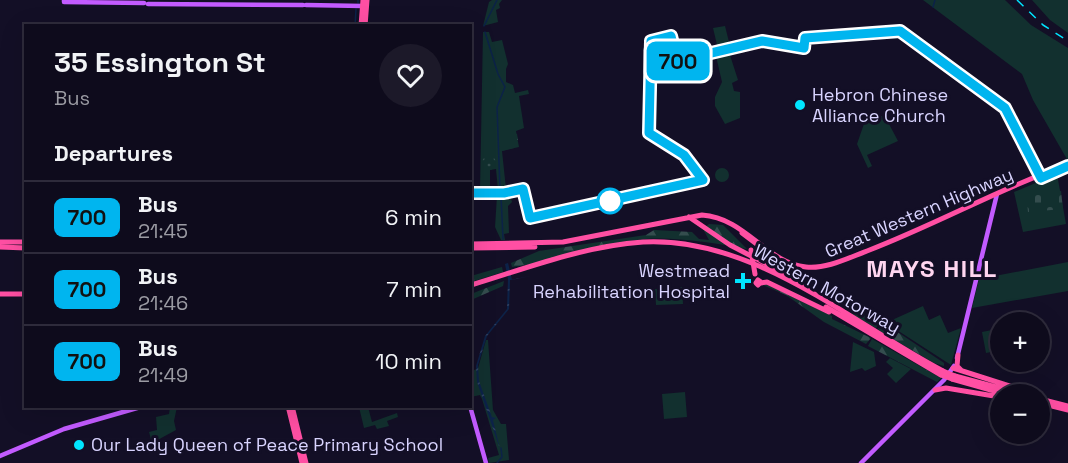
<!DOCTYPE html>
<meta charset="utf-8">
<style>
:root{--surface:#0e0b1c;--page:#1c1929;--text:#f1f3f6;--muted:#9b9ba3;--line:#2e2b3b}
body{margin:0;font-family:"Space Grotesk",sans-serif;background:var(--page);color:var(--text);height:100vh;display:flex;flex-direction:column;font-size:22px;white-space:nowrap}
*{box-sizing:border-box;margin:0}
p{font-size:20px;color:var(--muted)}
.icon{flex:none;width:33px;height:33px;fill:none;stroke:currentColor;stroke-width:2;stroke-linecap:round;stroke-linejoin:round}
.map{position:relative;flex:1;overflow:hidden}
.side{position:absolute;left:24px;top:24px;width:448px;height:384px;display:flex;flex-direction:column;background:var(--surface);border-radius:0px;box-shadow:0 6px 24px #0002,0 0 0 2px var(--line)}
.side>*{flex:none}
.badge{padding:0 12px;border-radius:9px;font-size:21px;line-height:39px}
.buttons{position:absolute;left:990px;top:312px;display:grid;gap:12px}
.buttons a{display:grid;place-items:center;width:60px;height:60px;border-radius:50%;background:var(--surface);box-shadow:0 6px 24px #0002,0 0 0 2px var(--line);font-size:30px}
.map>.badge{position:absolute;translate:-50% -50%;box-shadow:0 0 0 3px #fff}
h2{padding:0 30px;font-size:22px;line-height:54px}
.round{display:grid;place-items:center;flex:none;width:63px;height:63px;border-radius:32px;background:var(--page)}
.headline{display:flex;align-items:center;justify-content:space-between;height:102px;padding:0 30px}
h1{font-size:28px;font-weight:600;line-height:45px}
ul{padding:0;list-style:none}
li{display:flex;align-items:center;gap:18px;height:72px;padding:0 30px;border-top:2px solid var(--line)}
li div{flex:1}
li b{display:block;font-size:22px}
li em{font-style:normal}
li .badge{min-width:66px;font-weight:700;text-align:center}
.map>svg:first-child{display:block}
.green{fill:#12302f}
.forest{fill:url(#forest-firs)}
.cemetery{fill:url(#cemetery-stones)}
.garden{fill:url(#garden-dots)}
.water{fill:url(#water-waves)}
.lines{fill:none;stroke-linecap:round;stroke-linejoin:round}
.stream{stroke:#0c2248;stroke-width:1.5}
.major{stroke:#c25bff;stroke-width:4.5}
.highway{stroke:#ff4fa3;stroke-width:5}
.rail{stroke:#00e5ff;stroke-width:1.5;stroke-dasharray:9 8;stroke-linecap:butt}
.highway-bridge{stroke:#ff4fa3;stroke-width:5}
.line-casing{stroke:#fff;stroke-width:14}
.line{stroke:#00b5ef;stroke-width:9}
.poi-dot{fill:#00e5ff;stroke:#130f26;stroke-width:2}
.stop-dot{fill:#fff;stroke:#00b5ef;stroke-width:3}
.labels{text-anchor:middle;stroke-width:6;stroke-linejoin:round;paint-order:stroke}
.poi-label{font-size:18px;fill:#d9d4ff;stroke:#130f26;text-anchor:start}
.street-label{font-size:18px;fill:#d9d4ff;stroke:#130f26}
.district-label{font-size:24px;font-weight:bold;letter-spacing:1.5px;fill:#ffd6f0;stroke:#130f26}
</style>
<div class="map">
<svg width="1068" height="463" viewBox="0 0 1068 463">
<defs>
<pattern id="forest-firs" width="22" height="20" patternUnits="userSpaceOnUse" patternTransform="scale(1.5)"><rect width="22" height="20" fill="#12302f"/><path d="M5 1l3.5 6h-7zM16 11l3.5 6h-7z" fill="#344d4e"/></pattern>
<pattern id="cemetery-stones" width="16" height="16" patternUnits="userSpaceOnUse" patternTransform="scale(1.5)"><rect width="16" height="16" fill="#12302f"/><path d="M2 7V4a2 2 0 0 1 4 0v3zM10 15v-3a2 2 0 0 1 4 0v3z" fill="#344d4e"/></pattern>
<pattern id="garden-dots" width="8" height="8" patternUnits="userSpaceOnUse" patternTransform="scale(1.5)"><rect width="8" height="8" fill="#12302f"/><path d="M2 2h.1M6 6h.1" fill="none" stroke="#344d4e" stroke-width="1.8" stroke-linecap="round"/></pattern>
<pattern id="water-waves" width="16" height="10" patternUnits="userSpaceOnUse" patternTransform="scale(1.5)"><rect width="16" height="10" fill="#0c2248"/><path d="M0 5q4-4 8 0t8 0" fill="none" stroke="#2f4163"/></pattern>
</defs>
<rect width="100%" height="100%" fill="#130f26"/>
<path class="green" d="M 492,0 L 502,0 L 499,4 L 500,8 L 496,10 L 498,22 L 483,26 L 489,2 Z
M 923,0 L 1005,0 L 1031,25 L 1068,48 L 1068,161 L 1033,100 L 1022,74 Z
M 1032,0 L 1068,0 L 1068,33 L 1050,20 Z
M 725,26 L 730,46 L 718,49 L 713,28 Z
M 483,32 L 489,32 L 492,42 L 502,40 L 508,64 L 506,69 L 506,82 L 513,85 L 515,93 L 528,90 L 529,94 L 519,96 L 524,128 L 516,131 L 519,147 L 502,151 L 506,189 L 498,190 L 496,169 L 490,170 L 490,190 L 480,190 Z
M 729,52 L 738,80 L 732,83 L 734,91 L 740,92 L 740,118 L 725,124 L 715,106 L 715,97 L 722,82 L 716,56 Z
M 898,114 L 900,119 L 889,124 L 898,141 L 867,155 L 872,166 L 868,168 L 857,144 L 866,118 L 882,116 L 887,119 Z
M715 175a7 7 0 1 1 14 0a7 7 0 1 1-14 0Z
M 1057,174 L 1066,224 L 1023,232 L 1014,192 Z
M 510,195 L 512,202 L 508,206 L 509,233 L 504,234 L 505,240 L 501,240 L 495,227 L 497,196 Z
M 1068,262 L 1068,291 L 972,308 L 979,279 Z
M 682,287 L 683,304 L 656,305 L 655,289 Z
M 923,306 L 929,320 L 940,315 L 948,333 L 961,328 L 951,365 L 900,332 L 881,325 Z
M 992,330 L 996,351 L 986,353 L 982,332 Z
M 486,340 L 488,340 L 493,410 L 501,424 L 506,424 L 509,460 L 489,463 L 488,458 L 499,455 L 482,399 L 480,395 L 471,397 L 471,372 L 478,368 Z
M 853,342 L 874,352 L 876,366 L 865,371 L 862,368 L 850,372 Z
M 890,358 L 911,369 L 896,383 L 887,374 L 893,368 L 886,362 Z
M 685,392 L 687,417 L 664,419 L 662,394 Z
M 170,407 L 177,407 L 174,421 L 176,430 L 152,443 L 149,432 L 157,430 L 156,417 L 169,414 Z
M 359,407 L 368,407 L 372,422 L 397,413 L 398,417 L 387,421 L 389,426 L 377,429 L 375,425 L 364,428 Z"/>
<path class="forest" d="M 485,67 L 492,72 L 492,80 L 502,86 L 500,93 L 493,93 L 490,75 L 487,77 L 483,71 Z
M 511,126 L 516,128 L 517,130 L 512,133 L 517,134 L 518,140 L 512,140 L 514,148 L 502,151 L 504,137 L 506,138 L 504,144 L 510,145 L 508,132 Z
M 709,224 L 723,225 L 747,249 C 713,243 679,237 645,239 C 600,243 557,262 512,267 L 511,263 L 539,251 L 646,235 L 654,230 L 692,232 L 699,239 L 709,240 L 703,229 Z
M 502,267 L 503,272 L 471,282 L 471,276 Z
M 504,281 L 503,286 L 471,300 L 471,294 Z
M 766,284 L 832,316 L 832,319 L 871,338 L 866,344 L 824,322 L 786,295 L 763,285 Z
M 853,309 L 879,324 L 876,328 L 851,314 Z
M 880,325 L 899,333 L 944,363 L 944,366 L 934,363 L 881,332 L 878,329 Z
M 872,339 L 941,378 L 937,382 L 868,346 Z"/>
<path class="cemetery" d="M 1061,191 L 1063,209 L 1028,212 L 1026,194 Z"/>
<path class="garden" d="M482 163a7 7 0 1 1 14 0a7 7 0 1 1-14 0Z"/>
<path class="water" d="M 508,263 L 512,280 L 530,276 L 510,280 L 509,309 L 487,336 L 478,365 L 479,381 L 492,417 L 496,418 L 493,420 L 500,449 L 477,382 L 476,366 L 485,336 L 507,309 L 508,279 L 505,264 Z"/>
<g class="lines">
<path class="stream" d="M 358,3 L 358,0
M 933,7 L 935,0
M 355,26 L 356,9
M 484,26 L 497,0
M 485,32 L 498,74 L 505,87 L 497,107 L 500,190
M 501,196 L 503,239
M 497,463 L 502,457 L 501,448"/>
<path class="major" d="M 64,0 L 64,2 L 144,3
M 148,4 L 303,5
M 306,5 L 363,6
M 957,358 L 997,194
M 470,406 L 486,463
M 0,456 L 64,429 L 144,406
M 861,463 L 944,380 L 954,366"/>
<path class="highway" d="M 361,26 L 363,0
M 365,26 L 367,0
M 689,217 L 730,245 L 778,270 L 816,295
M 742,233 L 770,254
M 0,242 L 26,242
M 471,244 L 563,242 L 702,215 C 746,218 766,263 806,267 C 827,269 848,258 867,251 C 935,225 999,189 1068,164
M 0,247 L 26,248
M 471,248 L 535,247
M 758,280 L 761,282 L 758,285 L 756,283 Z
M 761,283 L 767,282 L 829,312
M 471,285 C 527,268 584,246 643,242 C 753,236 850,322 943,371
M 0,294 L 26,294
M 826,307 L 941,375
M 958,355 L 957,366 L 961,370
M 953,368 L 1035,394
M 955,376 L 1022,394
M 952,379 L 1005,394
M 935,390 L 946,388 L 1000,397
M 1040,399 L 1068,406
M 1040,403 L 1068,410
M 288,406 L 302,463
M 292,406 L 306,463"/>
<path class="rail" d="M 1017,0 L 1043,25 L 1068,41"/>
<path class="highway-bridge" d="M 751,250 L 755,274
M 943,371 L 955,376
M 941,375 L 952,379"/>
</g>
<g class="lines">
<defs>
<path id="line" d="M 471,193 L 504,193 L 523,189 L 530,218 L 703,180 L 684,155 L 649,133 L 651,41 L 671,36 L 677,61 L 762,41 L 804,48 L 805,38 L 900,31 L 1005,108 L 1041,178 L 1068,166"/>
</defs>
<use href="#line" class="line-casing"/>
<use href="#line" class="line"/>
</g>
<g class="poi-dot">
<circle cx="800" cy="105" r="6"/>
<path d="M740 272h6v6h6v6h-6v6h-6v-6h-6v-6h6z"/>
<circle cx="79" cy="445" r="6"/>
</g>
<circle class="stop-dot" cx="610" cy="201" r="12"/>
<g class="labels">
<g class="poi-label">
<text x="812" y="101">Hebron Chinese<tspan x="812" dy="21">Alliance Church</tspan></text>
<text x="730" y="277" text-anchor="end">Westmead<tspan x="730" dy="21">Rehabilitation Hospital</tspan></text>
<text x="91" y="451">Our Lady Queen of Peace Primary School</text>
</g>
<g class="street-label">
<text transform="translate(919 213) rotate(-23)" y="6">Great Western Highway</text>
<text transform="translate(827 289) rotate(29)" y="6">Western Motorway</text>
</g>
<g class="district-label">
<text x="932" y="277">MAYS HILL</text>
</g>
</g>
</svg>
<div class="buttons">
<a>+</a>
<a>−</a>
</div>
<b class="badge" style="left:678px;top:61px;background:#00b5ef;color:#111">700</b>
<section class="side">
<div class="headline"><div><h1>35 Essington St</h1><p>Bus</p></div><a class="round"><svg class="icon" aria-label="heart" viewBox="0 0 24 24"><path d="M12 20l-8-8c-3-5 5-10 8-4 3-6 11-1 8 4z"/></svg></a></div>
<h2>Departures</h2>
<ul>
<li><span class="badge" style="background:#00b5ef;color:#111">700</span><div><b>Bus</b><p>21:45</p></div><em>6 min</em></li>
<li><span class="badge" style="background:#00b5ef;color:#111">700</span><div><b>Bus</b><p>21:46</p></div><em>7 min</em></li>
<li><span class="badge" style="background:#00b5ef;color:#111">700</span><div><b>Bus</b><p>21:49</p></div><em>10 min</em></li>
</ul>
</section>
</div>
